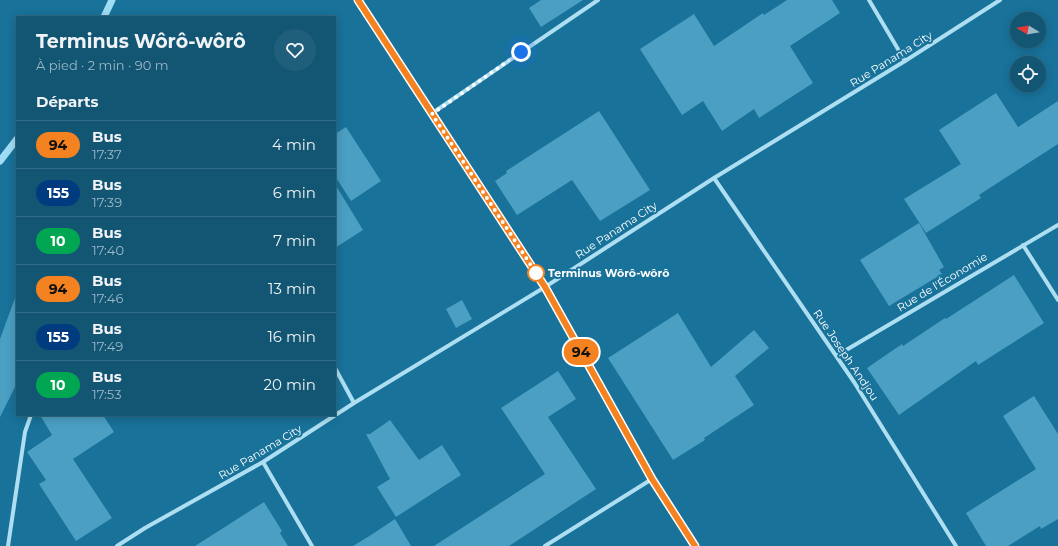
<!DOCTYPE html>
<html lang="fr">
<meta charset="utf-8">
<style>
:root{--surface:#125674;--page:#1f5f7c;--text:#f1f3f6;--muted:#9cb7c5;--line:#316c86}
body{margin:0;font-family:Montserrat,sans-serif;background:var(--page);color:var(--text);height:100vh;display:flex;flex-direction:column;font-size:15px;white-space:nowrap}
*{box-sizing:border-box;margin:0}
p{font-size:13px;color:var(--muted)}
.icon{flex:none;width:22px;height:22px;fill:none;stroke:currentColor;stroke-width:2;stroke-linecap:round;stroke-linejoin:round}
.map{position:relative;flex:1;overflow:hidden}
.side{position:absolute;left:16px;top:16px;width:320px;height:400px;display:flex;flex-direction:column;background:var(--surface);border-radius:0px;box-shadow:0 2px 10px #0003,0 0 0 1px var(--line)}
.side>*{flex:none}
.badge{padding:0 8px;border-radius:13px;font-size:14px;line-height:26px}
.needle{width:26px;rotate:281deg}
.buttons{position:absolute;left:1010px;top:12px;display:grid;gap:8px}
.buttons a{display:grid;place-items:center;width:36px;height:36px;border-radius:50%;background:var(--surface);box-shadow:0 2px 10px #0003,0 0 0 1px var(--line);font-size:20px}
.you{position:absolute;width:20px;height:20px;margin:-10px;border:3px solid #fff;border-radius:50%;background:#1a73e8;box-shadow:0 0 0 6px #1a73e833}
.map>.badge{position:absolute;translate:-50% -50%;box-shadow:0 0 0 2px #fff}
h2{padding:0 20px;font-size:15px;line-height:36px}
.round{display:grid;place-items:center;flex:none;width:42px;height:42px;border-radius:21px;background:var(--page)}
.summary{display:flex;align-items:center;justify-content:space-between;height:68px;padding:0 20px}
h1{font-size:19px;font-weight:700;line-height:30px}
ul{padding:0;list-style:none}
li{display:flex;align-items:center;gap:12px;height:48px;padding:0 20px;border-top:1px solid var(--line)}
li div{flex:1}
li b{display:block;font-size:15px}
li em{font-style:normal}
li .badge{min-width:44px;font-weight:700;text-align:center}
.map>svg:first-child{display:block}
.lines{fill:none;stroke-linecap:round;stroke-linejoin:round}
.stream{stroke:#a0ddf4;stroke-width:7}
.building{fill:#4a9fc3}
.street{stroke:#aedef1;stroke-width:4}
.line-casing{stroke:#fff;stroke-width:9}
.line{stroke:#f58220;stroke-width:6}
.walk{stroke:#fff;stroke-width:4;stroke-dasharray:0 7.2}
.stop-dot{fill:#fff;stroke:#f58220;stroke-width:2}
.labels{text-anchor:middle;stroke-width:4;stroke-linejoin:round;paint-order:stroke}
.street-label{font-size:11px;fill:#fff;stroke:#18729a}
.stop-label{font-size:11px;font-weight:bold;fill:#fff;stroke:#18729a;text-anchor:start}
</style>
<div class="map">
<svg width="1058" height="546" viewBox="0 0 1058 546">
<rect width="100%" height="100%" fill="#18729a"/>
<g class="lines">
<path class="stream" d="M 104,17 L 112,0
M 0,161 L 17,139"/>
</g>
<path class="building" d="M 541,0 L 583,0 L 541,27 L 529,8 Z
M 787,0 L 832,0 L 840,13 L 790,46 L 813,83 L 759,118 L 754,109 L 722,131 L 703,101 L 682,115 L 640,49 L 694,14 L 714,46 L 763,13 L 764,15 Z
M 996,93 L 1018,127 L 1058,101 L 1058,144 L 979,195 L 981,198 L 926,233 L 904,199 L 961,164 L 939,130 Z
M 599,111 L 650,190 L 600,221 L 572,180 L 517,215 L 495,181 L 507,173 L 506,171 Z
M 346,127 L 381,181 L 351,201 L 335,176 L 335,134 Z
M 335,184 L 363,230 L 335,248 Z
M 919,223 L 944,267 L 939,270 L 942,274 L 889,306 L 860,260 Z
M 1014,275 L 1044,323 L 978,365 L 976,361 L 899,415 L 867,368 L 902,344 L 903,346 L 945,318 L 946,319 Z
M 15,298 L 17,299 L 17,383 L 0,417 L 0,339 Z
M 462,300 L 472,319 L 456,328 L 446,309 Z
M 678,313 L 711,367 L 754,330 L 769,348 L 735,376 L 754,405 L 704,438 L 705,440 L 673,460 L 608,358 Z
M 558,371 L 576,399 L 548,417 L 596,489 L 509,546 L 434,546 L 545,474 L 501,408 Z
M 1034,396 L 1058,434 L 1058,519 L 1041,529 L 1040,526 L 1008,546 L 986,546 L 966,513 L 1036,469 L 1003,416 Z
M 40,415 L 103,415 L 114,432 L 73,459 L 112,518 L 76,541 L 39,484 L 46,480 L 27,452 L 52,435 Z
M 390,420 L 419,460 L 442,445 L 461,475 L 396,517 L 377,487 L 390,479 L 366,434 L 370,434 Z
M 264,502 L 282,531 L 280,533 L 288,546 L 195,546 Z
M 395,519 L 411,546 L 353,546 L 371,535 Z"/>
<g class="lines">
<path class="street" d="M 358,0 L 545,287 L 652,479 L 695,546
M 869,0 L 905,61
M 431,114 L 598,0
M 714,178 L 854,382 L 956,546
M 1023,245 L 1058,300
M 836,356 L 1058,225
M 335,368 L 354,403
M 263,462 L 312,546
M 8,546 L 25,432 L 31,415
M 117,546 L 145,528 L 263,462 L 354,403 L 545,287 L 714,178 L 905,61 L 1000,0
M 545,546 L 652,479"/>
</g>
<g class="lines">
<defs>
<path id="line" d="M 358,0 L 545,287 L 652,479 L 695,546"/>
</defs>
<use href="#line" class="line-casing"/>
<use href="#line" class="line"/>
<path class="walk" d="M 521,52 L 432,114 L 536,273"/>
</g>
<circle class="stop-dot" cx="536" cy="273" r="8"/>
<g class="labels">
<g class="street-label">
<text transform="translate(891 59) rotate(-32)" y="4">Rue Panama City</text>
<text transform="translate(616 230) rotate(-33)" y="4">Rue Panama City</text>
<text transform="translate(942 282) rotate(-31)" y="4">Rue de l'Économie</text>
<text transform="translate(846 355) rotate(56)" y="4">Rue Joseph Andjou</text>
<text transform="translate(260 452) rotate(-31)" y="4">Rue Panama City</text>
</g>
<g class="stop-label">
<text x="548" y="277">Terminus Wôrô-wôrô</text>
</g>
</g>
</svg>
<div class="buttons">
<a><svg class="needle" viewBox="-14 -14 28 28"><path d="M0-13l5 13h-10z" fill="#e53935"/><path d="M0 13l5-13h-10z" fill="#9cb7c5"/></svg></a>
<a><svg class="icon" aria-label="locate" viewBox="0 0 24 24"><circle cx="12" cy="12" r="6"/><path d="M12 2v4M12 18v4M2 12h4M18 12h4"/></svg></a>
</div>
<div class="you" style="left:521px;top:52px"></div>
<b class="badge" style="left:581px;top:352px;background:#f58220;color:#111">94</b>
<section class="side">
<div class="summary"><div><h1>Terminus Wôrô-wôrô</h1><p>À pied · 2 min · 90 m</p></div><a class="round"><svg class="icon" aria-label="heart" viewBox="0 0 24 24"><path d="M12 20l-8-8c-3-5 5-10 8-4 3-6 11-1 8 4z"/></svg></a></div>
<h2>Départs</h2>
<ul>
<li><span class="badge" style="background:#f58220;color:#111">94</span><div><b>Bus</b><p>17:37</p></div><em>4 min</em></li>
<li><span class="badge" style="background:#003b80;color:#fff">155</span><div><b>Bus</b><p>17:39</p></div><em>6 min</em></li>
<li><span class="badge" style="background:#00a651;color:#fff">10</span><div><b>Bus</b><p>17:40</p></div><em>7 min</em></li>
<li><span class="badge" style="background:#f58220;color:#111">94</span><div><b>Bus</b><p>17:46</p></div><em>13 min</em></li>
<li><span class="badge" style="background:#003b80;color:#fff">155</span><div><b>Bus</b><p>17:49</p></div><em>16 min</em></li>
<li><span class="badge" style="background:#00a651;color:#fff">10</span><div><b>Bus</b><p>17:53</p></div><em>20 min</em></li>
</ul>
</section>
</div>
